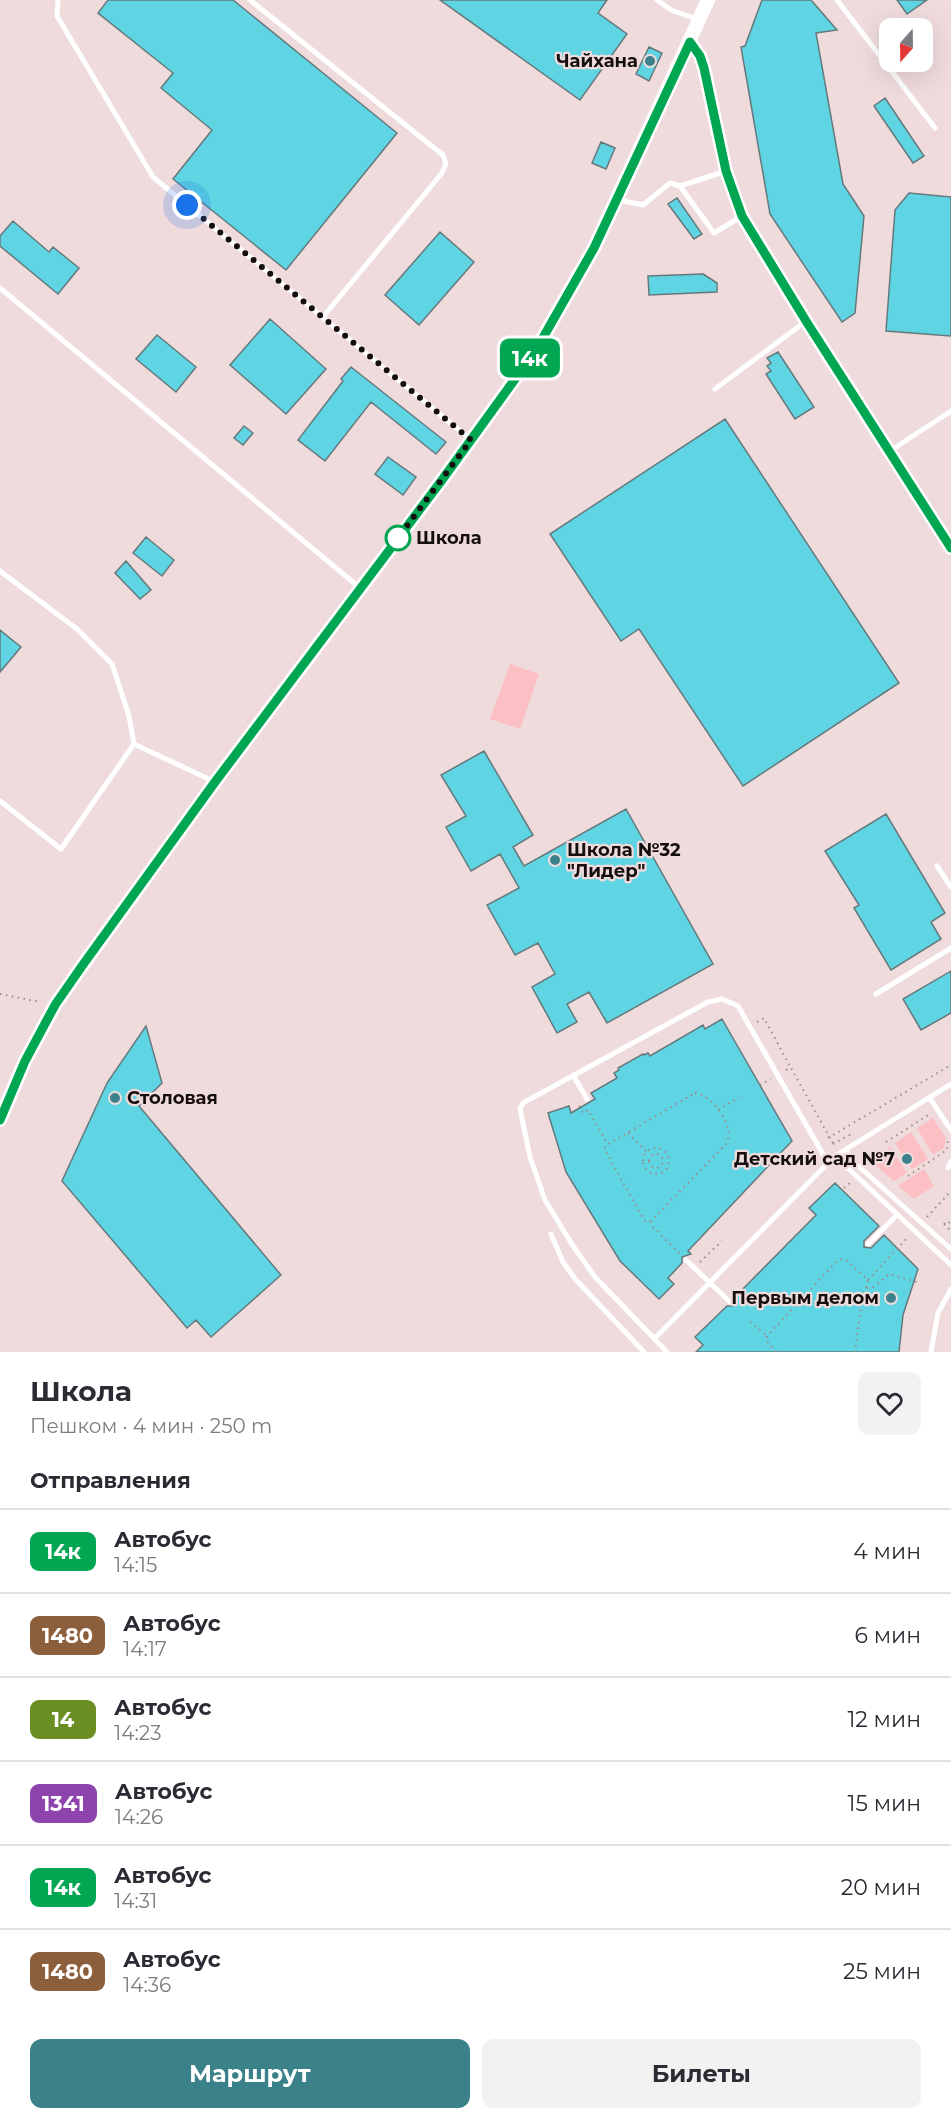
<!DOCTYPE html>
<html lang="ru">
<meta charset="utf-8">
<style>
:root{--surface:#fff;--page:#f2f2f3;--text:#2b2b33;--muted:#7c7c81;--line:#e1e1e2;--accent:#3a818a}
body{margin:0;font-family:Montserrat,sans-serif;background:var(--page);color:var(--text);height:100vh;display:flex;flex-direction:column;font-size:22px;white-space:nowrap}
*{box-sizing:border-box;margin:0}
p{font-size:20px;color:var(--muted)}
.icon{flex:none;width:33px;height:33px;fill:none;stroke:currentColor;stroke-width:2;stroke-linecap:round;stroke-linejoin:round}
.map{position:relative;height:1352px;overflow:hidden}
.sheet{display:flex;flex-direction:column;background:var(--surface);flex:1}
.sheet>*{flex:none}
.badge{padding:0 12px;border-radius:9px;font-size:21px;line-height:39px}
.needle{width:39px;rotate:200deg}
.controls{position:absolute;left:879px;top:18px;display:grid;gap:12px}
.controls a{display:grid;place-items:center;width:54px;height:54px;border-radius:12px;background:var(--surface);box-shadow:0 6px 24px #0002;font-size:30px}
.you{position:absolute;width:30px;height:30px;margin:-15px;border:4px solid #fff;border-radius:50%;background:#1a73e8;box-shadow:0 0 0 9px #1a73e833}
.map>.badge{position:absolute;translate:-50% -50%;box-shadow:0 0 0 3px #fff}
h2{padding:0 30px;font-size:22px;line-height:54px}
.round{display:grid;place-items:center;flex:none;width:63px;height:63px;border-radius:12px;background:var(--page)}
.overview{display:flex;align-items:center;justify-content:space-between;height:102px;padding:0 30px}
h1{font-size:28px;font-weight:700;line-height:45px}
.button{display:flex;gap:12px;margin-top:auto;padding:12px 30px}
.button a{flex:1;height:69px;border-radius:12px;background:var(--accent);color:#fff;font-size:24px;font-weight:700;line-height:69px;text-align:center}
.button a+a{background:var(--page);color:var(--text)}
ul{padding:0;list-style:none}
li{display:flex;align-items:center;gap:18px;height:84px;padding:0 30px;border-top:2px solid var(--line)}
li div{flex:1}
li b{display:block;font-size:22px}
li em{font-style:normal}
li .badge{min-width:66px;font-weight:700;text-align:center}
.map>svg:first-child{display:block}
.green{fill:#fcbfc4}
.building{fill:#5fd4e3;stroke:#65797c;stroke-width:1.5}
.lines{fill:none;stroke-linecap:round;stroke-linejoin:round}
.path{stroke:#9c8d8d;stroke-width:2;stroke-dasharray:1.5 4.5;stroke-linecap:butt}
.service{stroke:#fff;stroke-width:5}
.minor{stroke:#fff;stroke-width:10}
.tertiary{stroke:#fff;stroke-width:14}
.line-casing{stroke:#fff;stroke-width:14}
.line{stroke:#00a651;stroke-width:9}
.walk{stroke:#150e0e;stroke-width:6;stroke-dasharray:0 10.8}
.poi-dot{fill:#3a818a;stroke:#f0dbdc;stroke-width:2}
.stop-dot{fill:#fff;stroke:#00a651;stroke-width:3}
.labels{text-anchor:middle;stroke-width:4.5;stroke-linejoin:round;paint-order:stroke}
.poi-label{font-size:18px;font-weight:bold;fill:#150e0e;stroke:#f0dbdc;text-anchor:end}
.stop-label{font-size:18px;font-weight:bold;fill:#150e0e;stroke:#f0dbdc;text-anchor:start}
</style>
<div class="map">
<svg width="951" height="1352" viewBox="0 0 951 1352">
<rect width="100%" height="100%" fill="#f0dbdc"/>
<path class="green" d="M 510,664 L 539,674 L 520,729 L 490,719 Z
M 933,1118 L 946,1138 L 944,1148 L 933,1155 L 917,1128 Z
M 911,1132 L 928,1159 L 912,1169 L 895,1143 Z
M 890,1147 L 907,1173 L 894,1181 L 869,1160 Z
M 924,1169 L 934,1186 L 914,1199 L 898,1186 Z"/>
<path class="building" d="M 108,0 L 233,0 L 397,133 L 286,270 L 173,179 L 212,130 L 161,88 L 173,73 L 98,13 Z
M 440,0 L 607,0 L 598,13 L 627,34 L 580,100 Z
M 762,0 L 811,0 L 837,30 L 816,33 L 843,184 L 864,216 L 855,313 L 842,322 L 770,214 L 741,47 L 745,46 Z
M 897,0 L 927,0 L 907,14 Z
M 649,47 L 662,53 L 649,81 L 636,74 Z
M 885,98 L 924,156 L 913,163 L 874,106 Z
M 601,142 L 615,148 L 606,169 L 592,163 Z
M 909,193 L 951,197 L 951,336 L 886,331 L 895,210 Z
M 677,198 L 702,234 L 694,239 L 668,204 Z
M 13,221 L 49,252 L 53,247 L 79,268 L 58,294 L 0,246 L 0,236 Z
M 440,232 L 474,262 L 419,325 L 385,295 Z
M 703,274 L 717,283 L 717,292 L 649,295 L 648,276 Z
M 270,319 L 326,369 L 286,414 L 230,365 Z
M 157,335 L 196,367 L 176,392 L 136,359 Z
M 778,352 L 814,407 L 795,419 L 766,374 L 771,371 L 767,366 L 771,363 L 767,358 Z
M 351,367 L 446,442 L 436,454 L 371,402 L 325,461 L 298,440 L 343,381 L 341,379 Z
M 725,419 L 899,683 L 743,786 L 639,629 L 621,641 L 550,534 Z
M 244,426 L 253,433 L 243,445 L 234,438 Z
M 388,457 L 416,477 L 403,495 L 375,474 Z
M 146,537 L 174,560 L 162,576 L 133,553 Z
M 126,561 L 151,590 L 140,599 L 115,573 Z
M 0,630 L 21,647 L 0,672 Z
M 484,751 L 533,835 L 513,847 L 524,866 L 626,809 L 713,964 L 607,1023 L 589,992 L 567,1004 L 577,1022 L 557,1033 L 532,987 L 555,974 L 538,943 L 515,955 L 487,905 L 519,888 L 500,854 L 471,871 L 446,827 L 466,816 L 441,775 Z
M 886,814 L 945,913 L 931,922 L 941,939 L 891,970 L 854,908 L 859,905 L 825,851 Z
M 951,971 L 951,1013 L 921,1030 L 903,999 Z
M 722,1019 L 792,1141 L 688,1251 L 691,1254 L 682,1257 L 682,1263 L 668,1278 L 674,1284 L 659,1299 L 620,1261 L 566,1172 L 548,1113 L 569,1106 L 571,1113 L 595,1099 L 591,1093 L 617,1078 L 614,1073 L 619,1070 L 618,1068 L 643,1054 L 644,1055 L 648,1053 L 650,1056 L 703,1025 L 705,1029 Z
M 146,1026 L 162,1083 L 139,1106 L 281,1275 L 211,1337 L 196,1320 L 187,1328 L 62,1181 L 107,1083 Z
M 835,1183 L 879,1226 L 864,1241 L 864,1247 L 871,1248 L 884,1235 L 918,1269 L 903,1315 L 899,1352 L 696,1352 L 703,1345 L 695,1337 L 727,1306 L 733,1306 L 735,1303 L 733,1299 L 816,1215 L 809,1208 Z"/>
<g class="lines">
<path class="path" d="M 0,994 L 40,1002
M 757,1022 L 764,1018 L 791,1068
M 786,1070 L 791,1068 L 834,1145
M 760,1085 L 771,1079
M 695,1093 C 714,1096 734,1125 727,1143 L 651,1221 L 647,1222 L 644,1220 L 605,1150 L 605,1146 Z
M 579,1106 L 583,1113 L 588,1110 L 607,1143
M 718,1110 L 739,1097
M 628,1133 L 647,1152
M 828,1138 L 951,1065
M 886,1142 L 930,1114
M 833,1144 L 853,1133
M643 1161a13 13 0 1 1 26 0a13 13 0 1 1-26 0Z
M649 1161a7 7 0 1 1 14 0a7 7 0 1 1-14 0Z
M 908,1176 L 947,1150 L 948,1140
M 844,1188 L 850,1183
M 927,1217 L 951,1191
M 651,1221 L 653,1227 L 680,1254
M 944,1224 L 947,1221 L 951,1224
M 944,1224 L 951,1231
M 700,1262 L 722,1241
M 868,1280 L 909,1236
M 867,1288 L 872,1288 L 889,1274 L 920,1283
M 750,1322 L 766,1335
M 776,1352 L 766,1340 L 767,1336 L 837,1261 L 842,1259 L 847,1261 L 868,1280 L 861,1305 L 855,1352"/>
<path class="service" d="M 58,0 L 57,16 L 153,177 L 471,440
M 250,0 L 443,155 L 446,164 L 442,173 L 323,317
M 657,0 L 671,10 L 697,19
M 837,0 L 935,128
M 726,171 L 680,186 L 714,233 L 742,216
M 618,200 L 643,205 L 670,183 L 680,186
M 0,288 L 360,588
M 715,389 L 806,321
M 890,451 L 951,411
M 0,571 L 77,629 L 112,664 L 129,716 L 134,744
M 0,801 L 61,849 L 134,744 L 215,782
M 937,866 L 951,887
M 876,994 L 951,948
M 573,1075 L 587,1099
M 929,1097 L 951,1130
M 845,1150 L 855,1163 L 951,1249
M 835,1156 L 951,1265
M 948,1168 L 951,1161
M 551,1234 L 563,1262 L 576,1280 L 644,1352
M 868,1244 L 897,1215
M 686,1260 L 730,1302
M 654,1339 L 835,1156 L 951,1084
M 667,1352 L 595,1277 L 573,1246 L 545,1200 L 530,1157 L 520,1109 L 523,1103 L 708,1002 L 722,999 L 738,1006 L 828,1163
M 931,1352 L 938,1313 L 951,1289"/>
<path class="minor" d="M 690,42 L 700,55 L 704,68 L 726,171 L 742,216 L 806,321 L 951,548"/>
<path class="tertiary" d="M 0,1120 L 25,1061 L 55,1005 L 82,966 L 215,782 L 442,480 L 536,349 L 594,248 L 708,0"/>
</g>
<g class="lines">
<defs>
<path id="line" d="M 0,1120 L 25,1061 L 55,1005 L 82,966 L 215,782 L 442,480 L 536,350 L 594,248 L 690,42 L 700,56 L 704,68 L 726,171 L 742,216 L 806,321 L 951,548"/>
</defs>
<use href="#line" class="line-casing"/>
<use href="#line" class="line"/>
<path class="walk" d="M 187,205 L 471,440 L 398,538"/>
</g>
<g class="poi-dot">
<circle cx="650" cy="61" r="6"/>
<circle cx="555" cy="860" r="6"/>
<circle cx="115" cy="1098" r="6"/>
<circle cx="907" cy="1159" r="6"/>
<circle cx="891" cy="1298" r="6"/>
</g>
<circle class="stop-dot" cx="398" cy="538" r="12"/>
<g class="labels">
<g class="poi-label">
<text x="638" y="67">Чайхана</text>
<text x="567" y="856" text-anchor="start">Школа №32<tspan x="567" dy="21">"Лидер"</tspan></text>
<text x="127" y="1104" text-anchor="start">Столовая</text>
<text x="895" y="1165">Детский сад №7</text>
<text x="879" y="1304">Первым делом</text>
</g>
<g class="stop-label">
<text x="416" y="544">Школа</text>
</g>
</g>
</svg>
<div class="controls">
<a><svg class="needle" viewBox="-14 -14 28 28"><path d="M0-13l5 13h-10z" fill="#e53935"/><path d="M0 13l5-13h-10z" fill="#7c7c81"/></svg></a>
</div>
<div class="you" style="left:187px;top:205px"></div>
<b class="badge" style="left:530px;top:358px;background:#00a651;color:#fff">14к</b>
</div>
<section class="sheet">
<div class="overview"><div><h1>Школа</h1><p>Пешком · 4 мин · 250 m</p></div><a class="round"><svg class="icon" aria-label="heart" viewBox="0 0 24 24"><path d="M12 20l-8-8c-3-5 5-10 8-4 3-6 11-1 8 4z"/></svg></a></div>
<h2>Отправления</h2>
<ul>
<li><span class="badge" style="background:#00a651;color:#fff">14к</span><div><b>Автобус</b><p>14:15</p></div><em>4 мин</em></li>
<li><span class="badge" style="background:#8b5e3c;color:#fff">1480</span><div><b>Автобус</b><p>14:17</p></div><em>6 мин</em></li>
<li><span class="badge" style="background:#6b8e23;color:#fff">14</span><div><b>Автобус</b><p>14:23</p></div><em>12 мин</em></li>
<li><span class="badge" style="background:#8e44ad;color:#fff">1341</span><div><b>Автобус</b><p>14:26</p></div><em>15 мин</em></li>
<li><span class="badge" style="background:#00a651;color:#fff">14к</span><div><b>Автобус</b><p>14:31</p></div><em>20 мин</em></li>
<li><span class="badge" style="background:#8b5e3c;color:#fff">1480</span><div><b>Автобус</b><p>14:36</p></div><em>25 мин</em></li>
</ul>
<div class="button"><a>Маршрут</a><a>Билеты</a></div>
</section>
